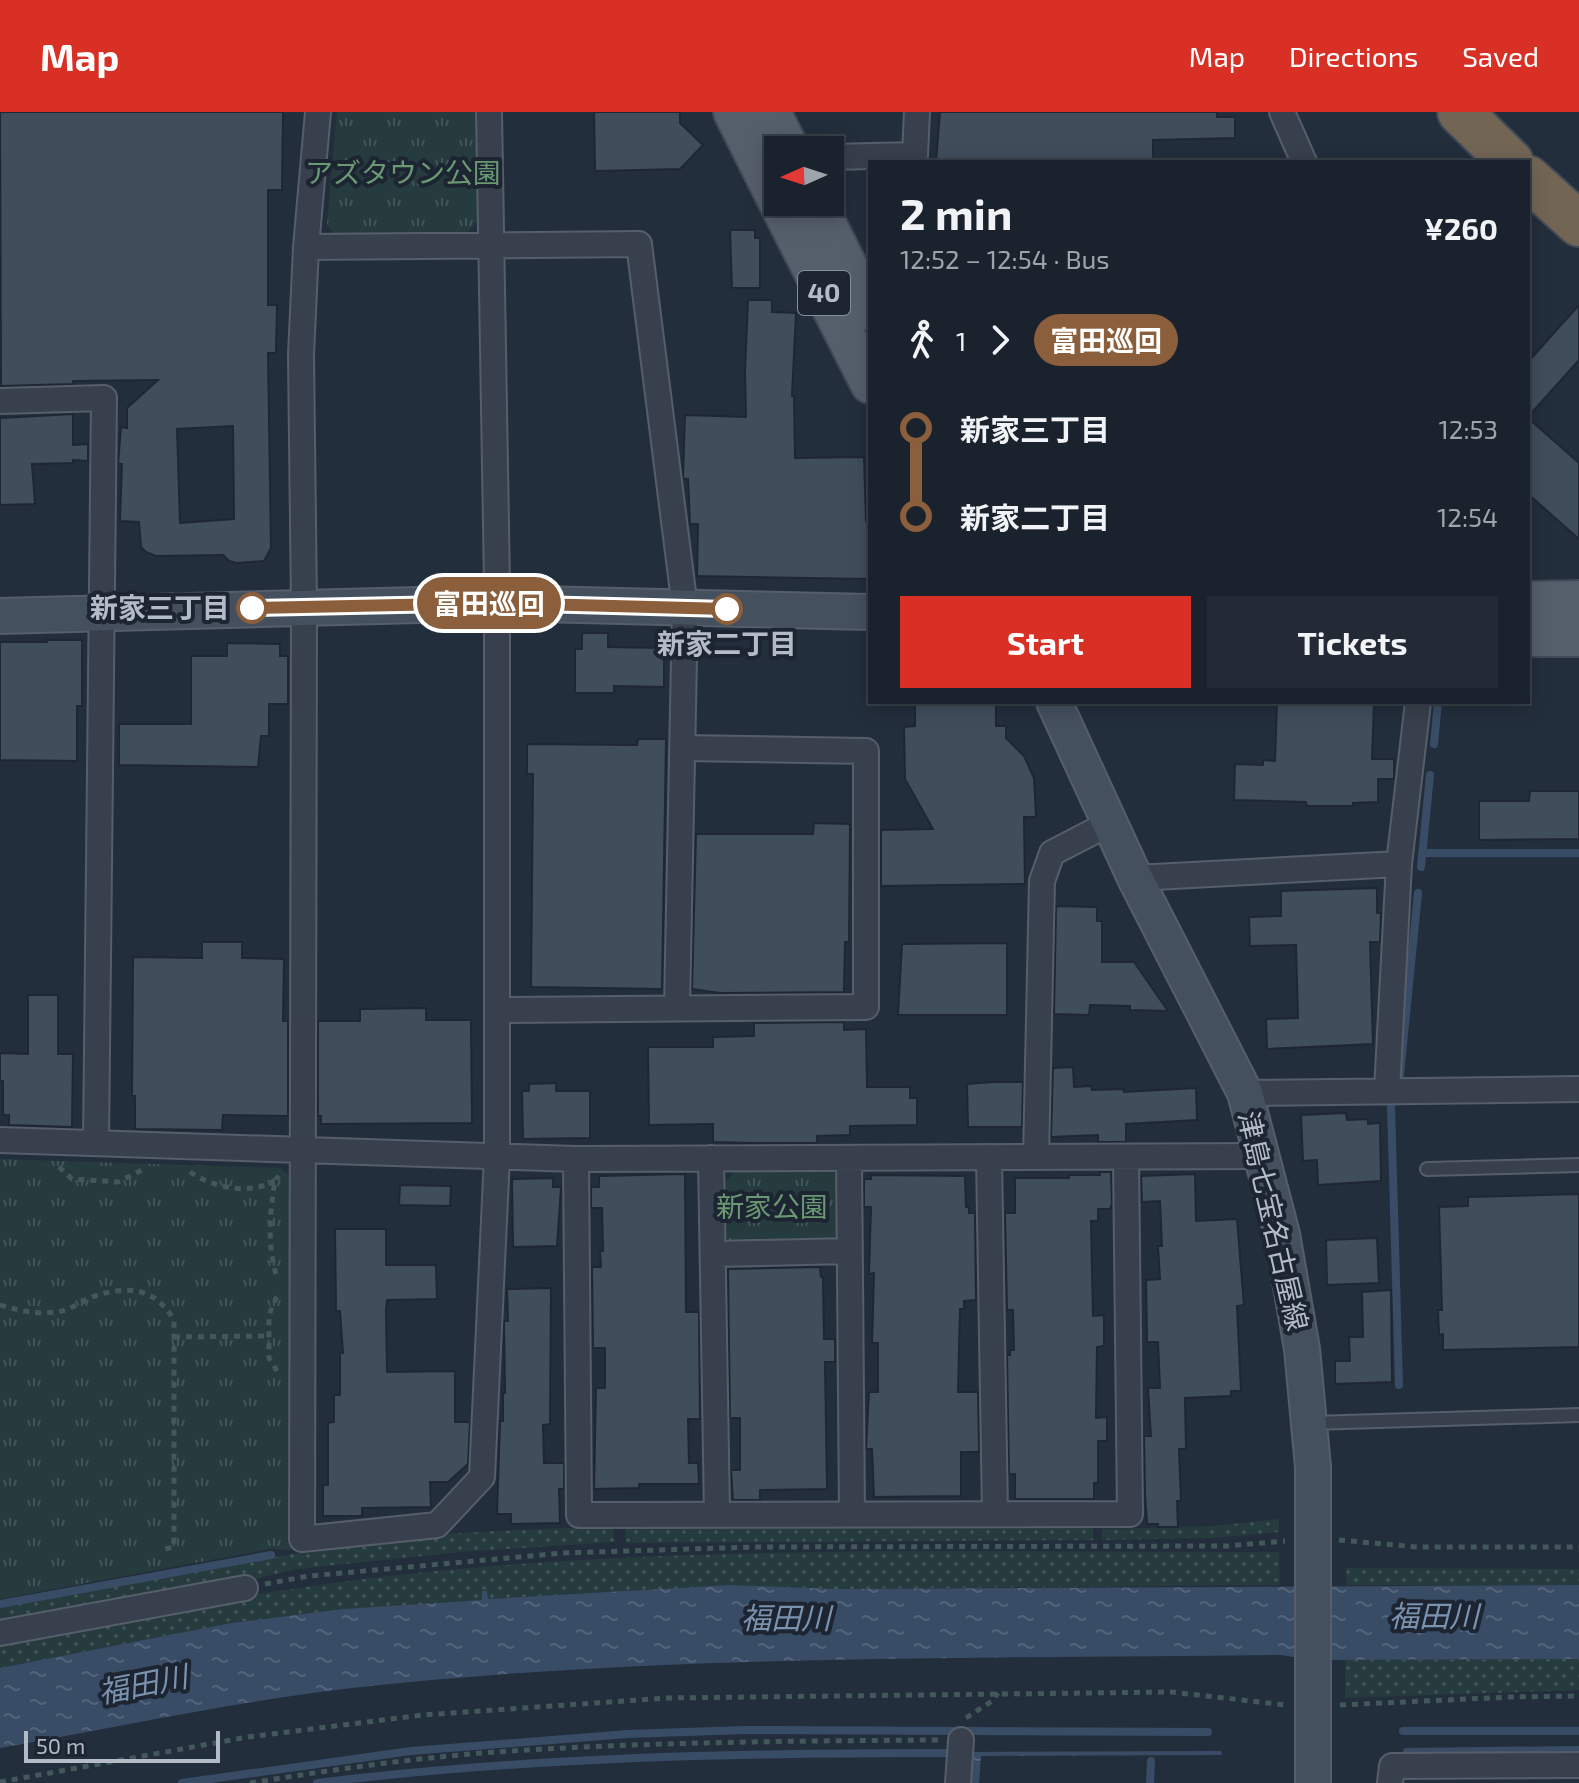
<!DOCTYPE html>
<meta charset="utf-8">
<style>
:root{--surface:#1a222d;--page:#232a35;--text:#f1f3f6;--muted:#9fa4aa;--line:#383f49;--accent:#d93025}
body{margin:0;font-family:"Exo 2","Noto Sans JP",sans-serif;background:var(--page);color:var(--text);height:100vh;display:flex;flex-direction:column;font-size:30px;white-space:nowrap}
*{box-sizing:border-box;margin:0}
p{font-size:26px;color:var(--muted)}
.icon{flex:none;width:44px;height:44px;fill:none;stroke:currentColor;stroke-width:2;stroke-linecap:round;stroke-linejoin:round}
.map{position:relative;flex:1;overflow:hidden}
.drawer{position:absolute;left:868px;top:48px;width:662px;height:544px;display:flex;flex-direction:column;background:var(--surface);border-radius:0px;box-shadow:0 4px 20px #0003,0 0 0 2px var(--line)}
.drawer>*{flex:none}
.badge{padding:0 16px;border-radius:26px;font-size:28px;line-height:52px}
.needle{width:52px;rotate:267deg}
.tools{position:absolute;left:764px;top:24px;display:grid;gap:16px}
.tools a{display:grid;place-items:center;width:80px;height:80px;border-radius:0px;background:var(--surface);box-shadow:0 4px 20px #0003,0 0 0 2px var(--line);font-size:40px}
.scale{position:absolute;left:24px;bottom:20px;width:196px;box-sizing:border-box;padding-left:8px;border:4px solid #b3bbc7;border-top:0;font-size:22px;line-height:28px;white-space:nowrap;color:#b3bbc7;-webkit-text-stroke:6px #1c2531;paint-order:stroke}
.map>.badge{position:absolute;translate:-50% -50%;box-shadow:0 0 0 4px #fff}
.legs{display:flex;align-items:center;gap:12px;height:88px;padding:0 32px;font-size:26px}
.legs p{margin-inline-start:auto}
.head{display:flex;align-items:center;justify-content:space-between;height:136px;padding:0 32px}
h1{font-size:44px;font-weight:700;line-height:60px}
.primary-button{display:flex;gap:16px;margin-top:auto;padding:16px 32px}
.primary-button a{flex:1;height:92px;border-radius:0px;background:var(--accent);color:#fff;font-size:32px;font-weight:700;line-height:92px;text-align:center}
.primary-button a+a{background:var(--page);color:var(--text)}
ul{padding:0 32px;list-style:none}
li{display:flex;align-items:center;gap:28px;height:88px;font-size:30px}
li i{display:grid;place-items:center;width:12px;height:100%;margin:0 10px;background:currentColor}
li i::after{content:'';width:20px;height:20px;margin:-10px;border:6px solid;border-radius:50%;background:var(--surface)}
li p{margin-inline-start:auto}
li:first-child i{background:linear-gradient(#0000 50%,currentColor 0)}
li:last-child i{background:linear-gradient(currentColor 50%,#0000 0)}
header{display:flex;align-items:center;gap:48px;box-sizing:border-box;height:112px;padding:0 40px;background:var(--accent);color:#fff}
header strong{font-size:38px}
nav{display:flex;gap:44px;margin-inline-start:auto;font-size:28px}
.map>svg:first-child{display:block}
.grass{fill:url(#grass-dots)}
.park{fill:url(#park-tufts)}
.water{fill:url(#water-ripples)}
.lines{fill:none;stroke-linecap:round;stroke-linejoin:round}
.stream{stroke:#394c65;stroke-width:8}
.building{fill:#404d5b;stroke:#1e2733;stroke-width:2;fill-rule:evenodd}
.lane-casing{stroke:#555e6a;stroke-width:16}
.street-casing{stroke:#555e6a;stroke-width:28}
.secondary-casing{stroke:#555e6a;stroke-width:38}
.primary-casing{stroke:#404955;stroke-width:42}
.highway-casing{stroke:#424b57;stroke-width:48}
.path{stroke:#43585a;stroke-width:5;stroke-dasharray:6 6;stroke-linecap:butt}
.lane{stroke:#37404c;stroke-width:12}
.street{stroke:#37404c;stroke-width:24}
.secondary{stroke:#45505f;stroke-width:34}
.primary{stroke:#555f6c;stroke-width:38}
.highway{stroke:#726554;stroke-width:44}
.line-1-casing{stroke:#fff;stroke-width:18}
.line-1{stroke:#8b5e3c;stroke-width:12}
.stop-1-dot{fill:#fff;stroke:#8b5e3c;stroke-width:4}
.labels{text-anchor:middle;stroke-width:8;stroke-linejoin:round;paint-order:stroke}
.shield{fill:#1c2531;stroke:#868e9a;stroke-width:2}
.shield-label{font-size:26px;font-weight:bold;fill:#b3bbc7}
.park-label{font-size:28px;fill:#6a9873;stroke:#1c2531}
.stop-label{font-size:28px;font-weight:bold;fill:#b3bbc7;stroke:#1c2531;text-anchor:end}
.street-label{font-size:28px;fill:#b3bbc7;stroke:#1c2531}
.water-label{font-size:30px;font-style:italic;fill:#7b92af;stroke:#1c2531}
</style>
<header>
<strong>Map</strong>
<nav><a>Map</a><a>Directions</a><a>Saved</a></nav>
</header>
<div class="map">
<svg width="1579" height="1671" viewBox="0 0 1579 1671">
<defs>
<pattern id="grass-dots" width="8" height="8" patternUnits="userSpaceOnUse" patternTransform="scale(2)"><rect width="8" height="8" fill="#253b3d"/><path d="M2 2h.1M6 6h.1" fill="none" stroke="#425558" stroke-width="1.8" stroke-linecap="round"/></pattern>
<pattern id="park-tufts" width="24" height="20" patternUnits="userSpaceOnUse" patternTransform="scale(2)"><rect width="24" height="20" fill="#253b3d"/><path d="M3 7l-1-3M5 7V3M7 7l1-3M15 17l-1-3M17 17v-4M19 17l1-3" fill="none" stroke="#425558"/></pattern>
<pattern id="water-ripples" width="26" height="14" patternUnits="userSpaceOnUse" patternTransform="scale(2)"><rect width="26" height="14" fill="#394c65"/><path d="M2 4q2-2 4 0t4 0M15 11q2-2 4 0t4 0" fill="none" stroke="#53647a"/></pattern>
</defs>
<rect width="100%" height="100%" fill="#232e3c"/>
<path class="grass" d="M 1279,1407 L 1279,1420 L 1213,1426 L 1102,1428 L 1102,1417 L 1215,1414 Z
M 1093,1415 L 1093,1428 L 626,1431 L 625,1417 Z
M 564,1416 L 613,1416 L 614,1430 L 460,1440 L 298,1457 L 249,1468 L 0,1513 L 0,1495 L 291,1442 L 457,1421 Z
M 1279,1440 L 1280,1473 L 836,1477 L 729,1473 L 488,1487 L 487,1479 L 482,1488 L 343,1497 L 231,1511 L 0,1556 L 0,1527 C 153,1500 305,1470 459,1457 C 732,1432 1006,1441 1279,1440 Z
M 1346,1456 L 1579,1457 L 1579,1473 L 1347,1473 Z
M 1579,1547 L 1579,1578 L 1345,1586 L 1345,1548 Z"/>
<path class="park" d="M 337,0 L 475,0 L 478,109 L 468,120 L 334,122 L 327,112 Z
M 0,1047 L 280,1056 L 291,1065 L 291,1438 L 270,1437 L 0,1487 Z
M 828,1056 L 838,1064 L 841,1121 L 834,1131 L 733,1131 L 724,1124 L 723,1073 L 734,1060 Z"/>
<path class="water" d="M 729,1473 L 836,1477 L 1579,1473 L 1579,1547 L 1313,1548 L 1281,1543 C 977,1547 672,1542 370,1574 C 246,1587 123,1614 0,1636 L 0,1556 L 231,1511 L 343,1497 L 482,1488 L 482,1479 L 487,1479 L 488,1487 Z
M 1221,1639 L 1222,1643 L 981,1644 L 979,1671 L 968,1671 L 969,1640 Z"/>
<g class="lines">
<path class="stream" d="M 1434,632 L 1438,590
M 1422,741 L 1579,741
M 1421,755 L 1430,663
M 1400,963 L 1418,781
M 1391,994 L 1399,1273
M 0,1492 L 271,1443
M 1403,1619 L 1579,1619
M 1407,1640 L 1579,1638
M 182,1671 L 411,1639 L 628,1622 L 745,1618 L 1208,1620
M 317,1671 C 528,1645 734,1641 947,1641
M 1150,1671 L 1151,1649"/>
</g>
<path class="building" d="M 0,0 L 283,0 L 282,78 L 268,78 L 268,193 L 277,193 L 276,241 L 268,241 L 271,436 L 264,449 L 237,451 L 229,449 L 223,443 L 156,444 L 146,440 L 141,435 L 139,410 L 120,409 L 122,352 L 118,352 L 121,315 L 127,316 L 127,296 L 158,268 L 73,269 L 73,272 L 1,274 ZM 233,314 L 234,407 L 180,411 L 177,317 Z
M 594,0 L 680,0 L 680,11 L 703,33 L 680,57 L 595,59 Z
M 940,0 L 1217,0 L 1217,5 L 1235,5 L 1235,26 L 1153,28 L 1153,50 L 936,50 Z
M 730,118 L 755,118 L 755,126 L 760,126 L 760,176 L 732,176 Z
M 748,188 L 772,188 L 772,200 L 796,201 L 792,284 L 794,284 L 795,346 L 864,345 L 866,409 L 870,409 L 870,467 L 697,464 L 698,412 L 690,412 L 688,367 L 684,367 L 683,364 L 685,303 L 746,305 L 745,259 Z
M 1579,193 L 1579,248 L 1528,305 L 1528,250 Z
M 73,302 L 73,333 L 88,332 L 88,349 L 73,348 L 73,351 L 32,352 L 35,392 L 0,393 L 0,306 Z
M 1528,306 L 1579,351 L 1579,427 L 1528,382 Z
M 582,521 L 608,521 L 608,535 L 664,536 L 664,575 L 614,574 L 614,581 L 575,581 L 575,537 L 582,537 Z
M 47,528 L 82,528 L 82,594 L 77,594 L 77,649 L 0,648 L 0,530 L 47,530 Z
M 227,531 L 280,532 L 280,544 L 288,544 L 288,592 L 269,592 L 269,624 L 261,624 L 258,655 L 119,653 L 119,612 L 191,612 L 191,544 L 227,544 Z
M 1277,590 L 1374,590 L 1372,647 L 1394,647 L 1394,667 L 1378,667 L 1378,690 L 1353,691 L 1353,694 L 1307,694 L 1306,690 L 1234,688 L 1235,652 L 1263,653 L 1263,648 L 1275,649 Z
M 996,591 L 996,614 L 1006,614 L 1006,626 L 1024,644 L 1034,666 L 1036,705 L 1024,705 L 1025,772 L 881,774 L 881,718 L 933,717 L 905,667 L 904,615 L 915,614 L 915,592 Z
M 638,627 L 666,627 L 662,877 L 531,875 L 533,662 L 527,662 L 527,632 L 637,633 Z
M 1530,679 L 1579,679 L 1579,727 L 1479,728 L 1479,689 L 1529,689 Z
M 814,711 L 850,712 L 849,830 L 845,830 L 844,880 L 720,881 L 692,877 L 696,722 L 813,722 Z
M 1377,776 L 1377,801 L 1381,801 L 1380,830 L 1370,830 L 1373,932 L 1267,937 L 1266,907 L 1298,906 L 1296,833 L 1250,834 L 1249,805 L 1281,804 L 1281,779 Z
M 1056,794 L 1097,795 L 1097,809 L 1102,809 L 1102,850 L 1134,850 L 1168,899 L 1130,898 L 1130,894 L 1090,893 L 1089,903 L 1054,902 Z
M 202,830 L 242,830 L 242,846 L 284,847 L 283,909 L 288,909 L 288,1004 L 223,1003 L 222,1018 L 135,1017 L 135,984 L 132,984 L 133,845 L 202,846 Z
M 1007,831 L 1007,903 L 898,903 L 902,832 Z
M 28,883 L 58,883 L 58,942 L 73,942 L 72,1015 L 9,1013 L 9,1003 L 3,1003 L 3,969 L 0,969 L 0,941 L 28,942 Z
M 426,896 L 426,908 L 471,908 L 472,1011 L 321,1012 L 321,1004 L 318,1004 L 318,909 L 360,909 L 360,897 Z
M 844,910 L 844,918 L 866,917 L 867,975 L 910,975 L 910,986 L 917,986 L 917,1013 L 850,1014 L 850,1023 L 817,1024 L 817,1031 L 751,1031 L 713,1030 L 713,1012 L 649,1013 L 648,935 L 713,935 L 713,925 L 754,924 L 754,911 Z
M 1073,955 L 1074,975 L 1091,974 L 1092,978 L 1124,977 L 1124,980 L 1196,976 L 1197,1008 L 1126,1012 L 1126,1030 L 1098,1030 L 1098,1023 L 1051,1025 L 1053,956 Z
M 994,970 L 1023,970 L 1022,1015 L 968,1015 L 967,972 Z
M 556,971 L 556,979 L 590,979 L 590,1026 L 523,1027 L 522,979 L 529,979 L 529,972 Z
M 1346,1001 L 1347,1008 L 1368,1007 L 1368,1012 L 1380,1011 L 1381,1069 L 1318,1073 L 1317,1048 L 1303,1049 L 1301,1003 Z
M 1100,1060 L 1111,1060 L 1112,1091 L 1110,1097 L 1098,1097 L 1098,1109 L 1091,1109 L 1093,1204 L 1104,1203 L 1104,1234 L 1097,1235 L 1096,1306 L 1107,1305 L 1107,1329 L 1098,1329 L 1098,1371 L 1094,1371 L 1094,1387 L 1015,1387 L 1015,1362 L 1009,1362 L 1007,1243 L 1010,1243 L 1010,1238 L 1014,1238 L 1013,1198 L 1007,1198 L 1005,1101 L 1015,1101 L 1015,1066 L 1069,1066 L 1069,1063 L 1100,1063 Z
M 685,1062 L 686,1200 L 699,1200 L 700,1307 L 688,1307 L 689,1351 L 698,1351 L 699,1372 L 639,1372 L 639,1376 L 594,1377 L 596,1276 L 605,1276 L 605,1236 L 593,1236 L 592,1155 L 601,1155 L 600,1139 L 603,1139 L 602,1096 L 591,1096 L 591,1075 L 599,1075 L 599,1064 Z
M 1195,1062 L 1196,1109 L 1237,1107 L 1244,1193 L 1237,1194 L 1241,1279 L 1231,1279 L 1231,1284 L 1185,1286 L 1186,1337 L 1179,1337 L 1181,1389 L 1177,1389 L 1178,1415 L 1158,1415 L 1158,1412 L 1147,1412 L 1145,1381 L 1144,1324 L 1151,1324 L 1148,1276 L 1160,1276 L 1158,1230 L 1147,1230 L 1146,1168 L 1160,1167 L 1158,1134 L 1162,1134 L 1160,1089 L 1142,1090 L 1141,1064 Z
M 871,1063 L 965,1064 L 966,1095 L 969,1095 L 969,1101 L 975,1101 L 976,1188 L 964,1189 L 964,1197 L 960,1197 L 958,1280 L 978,1280 L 979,1340 L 961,1340 L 961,1384 L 874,1385 L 872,1337 L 866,1337 L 869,1280 L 878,1280 L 878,1231 L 872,1231 L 874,1161 L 869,1162 L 871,1095 L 864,1095 L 864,1067 L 871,1067 Z
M 553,1066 L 553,1075 L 561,1075 L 557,1134 L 513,1135 L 512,1067 Z
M 400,1073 L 451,1074 L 450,1094 L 399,1093 Z
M 1579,1082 L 1579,1235 L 1443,1238 L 1443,1222 L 1439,1223 L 1438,1198 L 1442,1198 L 1439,1095 L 1468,1094 L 1468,1085 Z
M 335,1117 L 386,1117 L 386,1153 L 436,1153 L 437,1187 L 387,1188 L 386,1199 L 387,1260 L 455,1259 L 455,1310 L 470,1310 L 468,1352 L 448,1370 L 430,1370 L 431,1395 L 362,1396 L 362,1404 L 323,1404 L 323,1373 L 328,1373 L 328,1311 L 334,1310 L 334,1283 L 340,1283 L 340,1241 L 343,1241 L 340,1199 L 336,1199 Z
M 1377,1126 L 1379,1171 L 1327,1173 L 1326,1128 Z
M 820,1155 L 821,1165 L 823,1165 L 824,1227 L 835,1227 L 835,1250 L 825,1250 L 827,1377 L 760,1378 L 760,1388 L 733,1388 L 731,1358 L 740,1358 L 740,1306 L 730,1306 L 728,1157 Z
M 551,1176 L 550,1312 L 543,1313 L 544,1351 L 564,1351 L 564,1377 L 559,1377 L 560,1411 L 511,1412 L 511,1402 L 497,1402 L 500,1309 L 503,1309 L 503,1281 L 505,1281 L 504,1209 L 508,1209 L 507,1177 Z
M 1391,1178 L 1392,1270 L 1335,1272 L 1335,1249 L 1350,1249 L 1349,1225 L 1363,1225 L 1362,1180 Z"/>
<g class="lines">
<defs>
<path id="lane" d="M 1427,1057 L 1579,1053
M 1312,1311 L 1579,1303"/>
<path id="street" d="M 318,0 L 306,135 L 301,243 L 304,494 L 302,1427 L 437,1413 L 482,1365 L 497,1044 L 497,472 L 489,0
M 1282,0 L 1304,50
M 830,45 L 915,43 L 917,0
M 306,135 L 639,132 L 685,496 L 677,896
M 0,289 L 104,286 L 96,1031
M 1135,766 L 1399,752
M 497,898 L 866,895 L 866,639 L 683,636
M 1387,979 L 1399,752 L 1418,590
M 1245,981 L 1579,977
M 0,1028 L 576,1047 L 1261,1044
M 989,1045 L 995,1402
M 1036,1045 L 1042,769 L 1052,741 L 1110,711
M 711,1046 L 717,1402
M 849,1046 L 852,1402
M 576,1047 L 579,1403 L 1130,1402 L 1126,1045
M 713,1142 L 849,1139
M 0,1521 L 245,1476
M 958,1671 L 961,1628
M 1390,1671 L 1392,1654 L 1579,1653"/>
<path id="secondary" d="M 0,504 L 497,491 L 870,500
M 1054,590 L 1135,766 L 1245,981 L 1282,1122 L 1302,1237 L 1313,1355 L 1313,1671"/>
<path id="primary" d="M 733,0 L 778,90
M 771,0 L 790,38
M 778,90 L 870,272
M 816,90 L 870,199
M 1528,489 L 1579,488
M 1528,525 L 1579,525"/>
<path id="highway" d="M 1460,0 L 1511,50
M 1528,66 L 1579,112"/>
</defs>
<use href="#lane" class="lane-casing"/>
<use href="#street" class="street-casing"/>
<use href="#secondary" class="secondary-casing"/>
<use href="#primary" class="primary-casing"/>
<use href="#highway" class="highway-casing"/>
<path class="path" d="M 59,1055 L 72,1067 L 118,1070 L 142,1058
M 190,1060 C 213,1075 248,1084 274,1069
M 276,1162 C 267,1130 270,1101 275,1068 L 279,1064
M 0,1193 C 18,1198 36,1203 55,1200 C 70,1199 81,1189 95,1184 C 129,1173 155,1176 174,1208 L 174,1435 L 165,1437
M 174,1225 L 269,1224
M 277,1259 L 269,1246 L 269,1203 L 277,1184
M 1339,1428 L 1417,1435 L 1579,1435
M 265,1472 L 309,1464 L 563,1441 L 755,1435 L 1228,1434 L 1285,1429
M 1340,1593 L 1510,1585 L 1579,1584
M 966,1606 L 992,1589 L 998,1581
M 0,1670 L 248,1625 L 423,1603 L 667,1586 L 1171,1580 L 1286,1593
M 250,1671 C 331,1658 413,1646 496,1640 C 643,1630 791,1629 938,1628"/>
<use href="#lane" class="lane"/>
<use href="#street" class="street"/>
<use href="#secondary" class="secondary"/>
<use href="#primary" class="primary"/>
<use href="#highway" class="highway"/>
</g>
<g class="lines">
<defs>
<path id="line-1" d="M 252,496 L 497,491 L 727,497"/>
</defs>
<use href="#line-1" class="line-1-casing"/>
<use href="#line-1" class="line-1"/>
</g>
<g class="stop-1-dot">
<circle cx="252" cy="496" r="14"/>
<circle cx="727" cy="497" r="14"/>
</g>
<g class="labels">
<rect class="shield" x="798" y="159" width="52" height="44" rx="6"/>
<g class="shield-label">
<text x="824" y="190">40</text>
</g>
<g class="park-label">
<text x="403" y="71">アズタウン公園</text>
<text x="772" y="1105">新家公園</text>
</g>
<g class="stop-label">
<text x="230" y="506">新家三丁目</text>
<text x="727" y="542" text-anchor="middle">新家二丁目</text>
</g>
<g class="street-label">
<text transform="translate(1273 1109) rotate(77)" y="10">津島七宝名古屋線</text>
</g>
<g class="water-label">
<text x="1434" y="1515">福田川</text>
<text x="786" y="1517">福田川</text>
<text transform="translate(143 1573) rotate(-11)" y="10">福田川</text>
</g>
</g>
</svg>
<div class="tools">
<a><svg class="needle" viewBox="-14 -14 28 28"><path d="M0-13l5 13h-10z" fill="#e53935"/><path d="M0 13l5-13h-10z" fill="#9fa4aa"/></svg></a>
</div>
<div class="scale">50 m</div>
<b class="badge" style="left:489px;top:491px;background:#8b5e3c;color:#fff">富田巡回</b>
<section class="drawer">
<div class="head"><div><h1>2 min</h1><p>12:52 – 12:54 · Bus</p></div><b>¥260</b></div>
<div class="legs"><svg class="icon" aria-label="walk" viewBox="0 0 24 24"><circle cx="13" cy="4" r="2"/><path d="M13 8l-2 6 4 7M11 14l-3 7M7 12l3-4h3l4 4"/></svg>1<svg class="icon" aria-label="forward" viewBox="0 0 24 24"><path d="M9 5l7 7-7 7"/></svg><b class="badge" style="background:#8b5e3c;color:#fff">富田巡回</b></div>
<ul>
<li><i style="color:#8b5e3c"></i><b>新家三丁目</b><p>12:53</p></li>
<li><i style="color:#8b5e3c"></i><b>新家二丁目</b><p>12:54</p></li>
</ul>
<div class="primary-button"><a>Start</a><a>Tickets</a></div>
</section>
</div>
